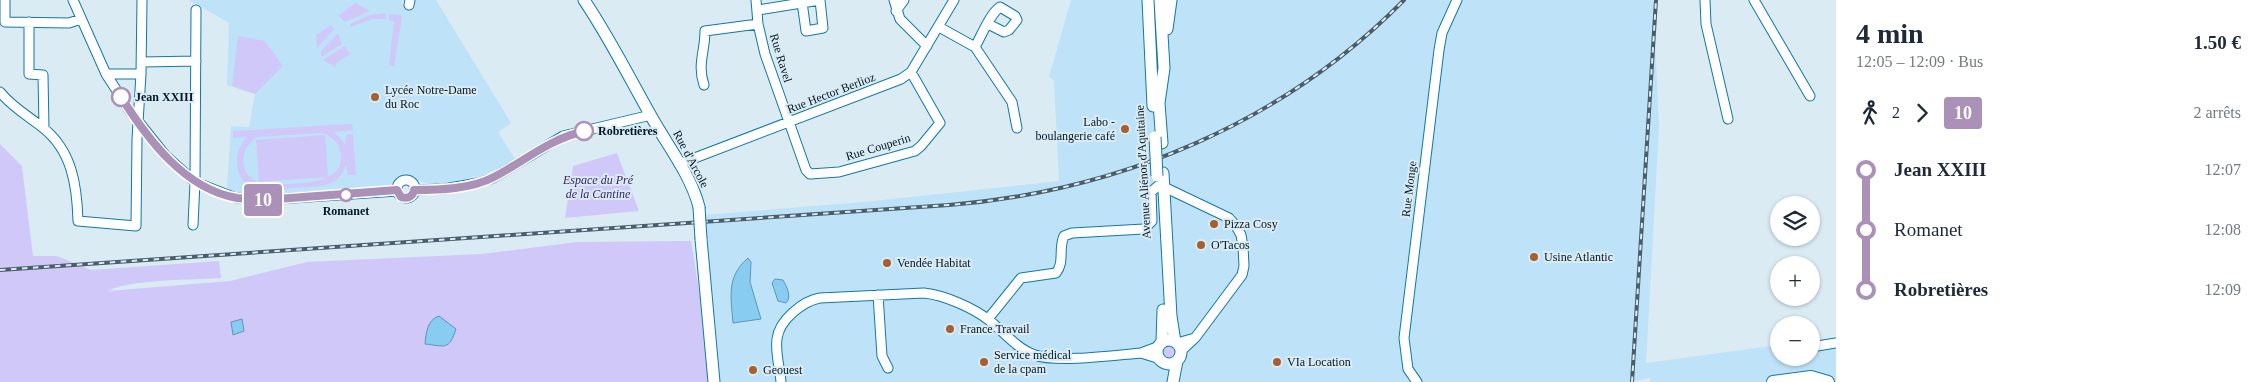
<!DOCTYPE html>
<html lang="fr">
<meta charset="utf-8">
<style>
:root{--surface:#fff;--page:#f2f2f3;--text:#1f2937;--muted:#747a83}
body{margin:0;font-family:Georgia,serif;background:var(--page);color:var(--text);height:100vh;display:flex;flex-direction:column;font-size:19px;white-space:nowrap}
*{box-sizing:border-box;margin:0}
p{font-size:16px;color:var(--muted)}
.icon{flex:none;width:28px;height:28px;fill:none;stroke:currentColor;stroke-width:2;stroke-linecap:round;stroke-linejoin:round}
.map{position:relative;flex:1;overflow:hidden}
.drawer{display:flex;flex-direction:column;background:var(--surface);width:425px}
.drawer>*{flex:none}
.badge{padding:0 10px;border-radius:4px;font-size:18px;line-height:32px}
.tools{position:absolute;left:1770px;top:196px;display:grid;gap:10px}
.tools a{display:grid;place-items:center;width:50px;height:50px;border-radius:50%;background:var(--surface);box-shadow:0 1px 4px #0004;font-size:25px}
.map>.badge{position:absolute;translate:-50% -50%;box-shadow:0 0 0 2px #fff}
.legs{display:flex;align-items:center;gap:8px;height:55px;padding:0 20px;font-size:16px}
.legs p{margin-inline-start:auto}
.headline{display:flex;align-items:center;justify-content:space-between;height:85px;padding:0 20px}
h1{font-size:28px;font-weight:800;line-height:38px}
ul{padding:0 20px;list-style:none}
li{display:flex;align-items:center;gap:18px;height:60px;font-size:19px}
li i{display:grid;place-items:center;width:8px;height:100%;margin:0 6px;background:currentColor}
li i::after{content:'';width:12px;height:12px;margin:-6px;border:4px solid;border-radius:50%;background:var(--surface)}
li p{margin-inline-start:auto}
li:first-child i{background:linear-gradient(#0000 50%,currentColor 0)}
li:last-child i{background:linear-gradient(currentColor 50%,#0000 0)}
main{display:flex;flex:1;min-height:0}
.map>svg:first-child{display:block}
.built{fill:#bee2f7}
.green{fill:#d1c8fa;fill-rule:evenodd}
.water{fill:#88ccf2;stroke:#5f96b4}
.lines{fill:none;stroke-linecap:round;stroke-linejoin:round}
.minor-casing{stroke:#1179a4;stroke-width:11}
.major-casing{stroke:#1179a4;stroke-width:13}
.highway-casing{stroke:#1179a4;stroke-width:14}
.minor{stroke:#fff;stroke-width:9}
.major{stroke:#fff;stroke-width:11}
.highway{stroke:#fff;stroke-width:12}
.rail-casing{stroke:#495e6a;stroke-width:4}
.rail{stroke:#daebf4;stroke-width:2;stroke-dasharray:5.5;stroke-linecap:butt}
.major-bridge-casing{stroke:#1179a4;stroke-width:13;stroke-linecap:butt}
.major-bridge{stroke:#fff;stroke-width:11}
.line-1-casing{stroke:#fff;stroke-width:11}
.line-1{stroke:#ab91b7;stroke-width:8}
.stop-1-dot{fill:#fff;stroke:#ab91b7;stroke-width:2.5}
.poi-dot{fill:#a46031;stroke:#daebf4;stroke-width:2}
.labels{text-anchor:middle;stroke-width:4;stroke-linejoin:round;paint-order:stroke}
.street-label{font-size:12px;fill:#001825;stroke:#daebf4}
.poi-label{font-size:12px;fill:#001825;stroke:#daebf4;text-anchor:start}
.stop-label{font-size:12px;font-weight:bold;fill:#001825;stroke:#daebf4;text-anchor:start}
.park-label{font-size:12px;font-style:italic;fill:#392269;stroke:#daebf4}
</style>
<main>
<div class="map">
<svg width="1836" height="382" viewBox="0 0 1836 382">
<rect width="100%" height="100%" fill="#daebf4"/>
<path class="built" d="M 189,0 L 402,0 L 402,4 L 413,6 L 414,0 L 436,0 L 511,123 L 498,132 L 515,159 L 491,173 L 446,184 L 428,184 L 402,174 L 390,185 L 370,189 L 350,191 L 349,189 L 345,191 L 267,196 L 242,194 L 227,189 L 231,126 L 249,127 L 255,94 L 227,85 L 229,23 Z
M 1071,0 L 1653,0 L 1659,126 L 1646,363 L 1779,345 L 1779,358 L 1811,358 L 1811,341 L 1836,338 L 1836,382 L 1650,382 L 1650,378 L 1630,382 L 714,382 L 705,215 L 864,202 L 1059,181 L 1054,80 L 1049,77 Z"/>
<path class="green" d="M 355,3 L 370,11 L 345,22 L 339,16 Z
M 386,13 L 386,19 L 372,19 L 351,27 L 350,24 L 370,15 Z
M 389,14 L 401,15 L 402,18 L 394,66 L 389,65 L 394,21 L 389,20 Z
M 331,25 L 334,29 L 317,48 L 316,35 Z
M 338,33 L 342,44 L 321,57 L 321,51 Z
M 238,36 L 265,41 L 283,66 L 255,94 L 232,86 Z
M 345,46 L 350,54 L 335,64 L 337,68 L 323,60 Z
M 352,124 L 353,130 L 334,132 L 345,144 L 346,135 L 353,134 L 356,175 L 348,175 L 346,165 C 343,171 341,177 335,181 C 323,188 307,187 293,188 C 271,190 237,195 237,161 C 237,152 241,143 247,137 L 233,138 L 233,131 ZM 321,133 C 330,135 338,141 340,150 C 350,189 288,183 264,184 C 239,179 237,152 256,137 Z
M 325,135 L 328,177 L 259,182 L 256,140 Z
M 0,144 L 22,166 L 33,256 L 57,256 L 91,270 L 219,261 L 221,278 C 194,280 130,279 108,291 L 230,281 L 307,262 L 481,254 L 577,242 L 691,241 L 714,382 L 0,382 Z
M 617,153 L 639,211 L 565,218 L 573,166 Z
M1162 353a7 7 0 1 1 14 0a7 7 0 1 1-14 0Z"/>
<path class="water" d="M 748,258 L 751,262 L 750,282 L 761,319 L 733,323 C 731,297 726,277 748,258 Z
M 775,279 L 783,280 C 787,287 792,297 786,303 L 778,301 L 772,283 Z
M 439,316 L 456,329 C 449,351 445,346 425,344 C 426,333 427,320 439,316 Z
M 242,319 L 244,331 L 233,335 L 231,322 Z"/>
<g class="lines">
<defs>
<path id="minor" d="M 5,0 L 5,22 L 69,23 L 81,19
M 73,0 L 106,74 L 130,111 L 165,155 L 195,182 L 236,198 L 264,200 L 397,191
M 756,0 L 758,24 L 765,54 L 806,170 L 810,174 L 839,172 L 915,151 L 921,146 L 940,123 L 911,72
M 894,0 L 900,19 L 927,46
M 1705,0 L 1706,24 L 1728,119
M 1754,0 L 1810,96
M 409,5 L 410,0
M 758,10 L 820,0 L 823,28 L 806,31 L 802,2
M 896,11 L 904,0
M 29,22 L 29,74 L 43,75 L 44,128
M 939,27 L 975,47 L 1012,102 L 1017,128
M 975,47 C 982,35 989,15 1000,7 L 1015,16 L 1017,20 L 1009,30 L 1004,32 L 988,24
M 142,62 L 196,61
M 141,74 L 142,0
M 704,85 C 697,64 705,52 705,31 L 758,24
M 0,92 C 12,107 28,116 42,127 C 72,150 77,185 78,221 L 136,226 L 137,139 L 141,74 L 106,74
M 679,164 L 901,79 L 911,72 L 954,0
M397 189a9 9 0 1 1 18 0a9 9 0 1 1-18 0Z
M 1164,187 L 1229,218 L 1236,226 L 1241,235 L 1243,246 L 1244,266 L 1242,275 L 1195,338
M 414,190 L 444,189 L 478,183 L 493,178 L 563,136 L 651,115
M 193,225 L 195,182 L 196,10
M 878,295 L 882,356 L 888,368
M 988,319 L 1021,278 L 1056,273 C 1065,262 1058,249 1064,236 L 1072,233 L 1144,229 L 1152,221 L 1151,192 L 1158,186
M 1177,343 L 1195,338 L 1181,351
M 1157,347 L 1141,353 L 1157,358
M 1811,347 L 1836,343
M 781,382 C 780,369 775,352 777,339 C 779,320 803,301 820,298 L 924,293 C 944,295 974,308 990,321 C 1004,332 1017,349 1035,355 C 1056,363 1117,355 1141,353
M 1417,382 L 1408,369 L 1404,338 L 1439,50 L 1442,33 L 1457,0"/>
<path id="major" d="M 584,0 C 609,37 629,77 651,116 C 667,145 691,175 699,207
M 1148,0 L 1153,106
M 1160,0 L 1164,68 L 1159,103 L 1162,143
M 1167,29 L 1171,0
M 1163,173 L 1171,316 L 1175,342
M 701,239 L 714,382
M1157 352a12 12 0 1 1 24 0a12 12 0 1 1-24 0Z
M 1162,342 L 1163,310
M 1173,382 L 1177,361"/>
<path id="highway" d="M 1773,382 L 1811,377 L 1828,382"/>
</defs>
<use href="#minor" class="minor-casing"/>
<use href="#major" class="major-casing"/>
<use href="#highway" class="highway-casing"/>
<use href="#minor" class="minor"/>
<use href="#major" class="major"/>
<use href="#highway" class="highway"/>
<defs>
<path id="rail" d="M 0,270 L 949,205 C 1120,191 1283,123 1404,0
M 1632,382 L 1656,0"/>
</defs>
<use href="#rail" class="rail-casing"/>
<use href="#rail" class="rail"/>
<defs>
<path id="major-bridge" d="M 1155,137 L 1157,176
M 699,207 L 701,239"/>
</defs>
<use href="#major-bridge" class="major-bridge-casing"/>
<use href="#major-bridge" class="major-bridge"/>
</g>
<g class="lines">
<defs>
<path id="line-1" d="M 121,97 C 147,138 184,189 237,198 C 246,199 255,199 264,200 L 397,190 L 401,197 C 407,199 413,197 414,190 C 440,190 471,189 494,177 C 526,160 548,140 584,131"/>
</defs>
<use href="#line-1" class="line-1-casing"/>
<use href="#line-1" class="line-1"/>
</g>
<g class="stop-1-dot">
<circle cx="121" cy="97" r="9"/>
<circle cx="584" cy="131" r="9"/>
<circle cx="346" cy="195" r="6"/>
</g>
<g class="poi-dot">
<circle cx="375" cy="97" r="5"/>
<circle cx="1125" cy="129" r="5"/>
<circle cx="1214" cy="224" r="5"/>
<circle cx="1201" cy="245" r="5"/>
<circle cx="1534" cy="257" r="5"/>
<circle cx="887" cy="263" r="5"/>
<circle cx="950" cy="329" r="5"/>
<circle cx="984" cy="362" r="5"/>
<circle cx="1277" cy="362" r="5"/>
<circle cx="753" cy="370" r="5"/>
</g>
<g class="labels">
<g class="street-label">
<text transform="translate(781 58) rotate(73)" y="4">Rue Ravel</text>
<text transform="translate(831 93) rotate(-21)" y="4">Rue Hector Berlioz</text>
<text transform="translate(878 147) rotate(-17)" y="4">Rue Couperin</text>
<text transform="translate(691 159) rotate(62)" y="4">Rue d'Arcole</text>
<text transform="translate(1143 172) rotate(-93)" y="4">Avenue Aliénor d'Aquitaine</text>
<text transform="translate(1409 189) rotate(-83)" y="4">Rue Monge</text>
</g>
<g class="poi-label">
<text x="385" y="94">Lycée Notre-Dame<tspan x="385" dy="14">du Roc</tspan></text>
<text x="1115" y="126" text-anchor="end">Labo -<tspan x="1115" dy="14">boulangerie café</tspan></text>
<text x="1224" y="228">Pizza Cosy</text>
<text x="1211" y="249">O'Tacos</text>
<text x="1544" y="261">Usine Atlantic</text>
<text x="897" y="267">Vendée Habitat</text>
<text x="960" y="333">France Travail</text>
<text x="994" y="359">Service médical<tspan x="994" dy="14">de la cpam</tspan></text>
<text x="1287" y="366">VIa Location</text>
<text x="763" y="374">Geouest</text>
</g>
<g class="stop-label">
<text x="135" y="101">Jean XXIII</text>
<text x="598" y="135">Robretières</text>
<text x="346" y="215" text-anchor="middle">Romanet</text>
</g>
<g class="park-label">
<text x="598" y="184">Espace du Pré<tspan x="598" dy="14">de la Cantine</tspan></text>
</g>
</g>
</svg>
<div class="tools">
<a><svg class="icon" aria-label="layers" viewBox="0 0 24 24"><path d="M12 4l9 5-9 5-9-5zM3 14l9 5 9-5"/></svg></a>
<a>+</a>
<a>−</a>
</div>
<b class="badge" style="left:263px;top:200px;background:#ab91b7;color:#fff">10</b>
</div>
<section class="drawer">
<div class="headline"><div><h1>4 min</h1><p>12:05 – 12:09 · Bus</p></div><b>1.50 €</b></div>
<div class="legs"><svg class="icon" aria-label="walk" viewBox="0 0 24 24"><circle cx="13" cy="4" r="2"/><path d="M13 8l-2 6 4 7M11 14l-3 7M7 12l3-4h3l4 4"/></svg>2<svg class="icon" aria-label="forward" viewBox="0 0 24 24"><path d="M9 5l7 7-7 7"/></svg><b class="badge" style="background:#ab91b7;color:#fff">10</b><p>2 arrêts</p></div>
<ul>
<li><i style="color:#ab91b7"></i><b>Jean XXIII</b><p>12:07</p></li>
<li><i style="color:#ab91b7"></i><span>Romanet</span><p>12:08</p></li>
<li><i style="color:#ab91b7"></i><b>Robretières</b><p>12:09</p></li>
</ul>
</section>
</main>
